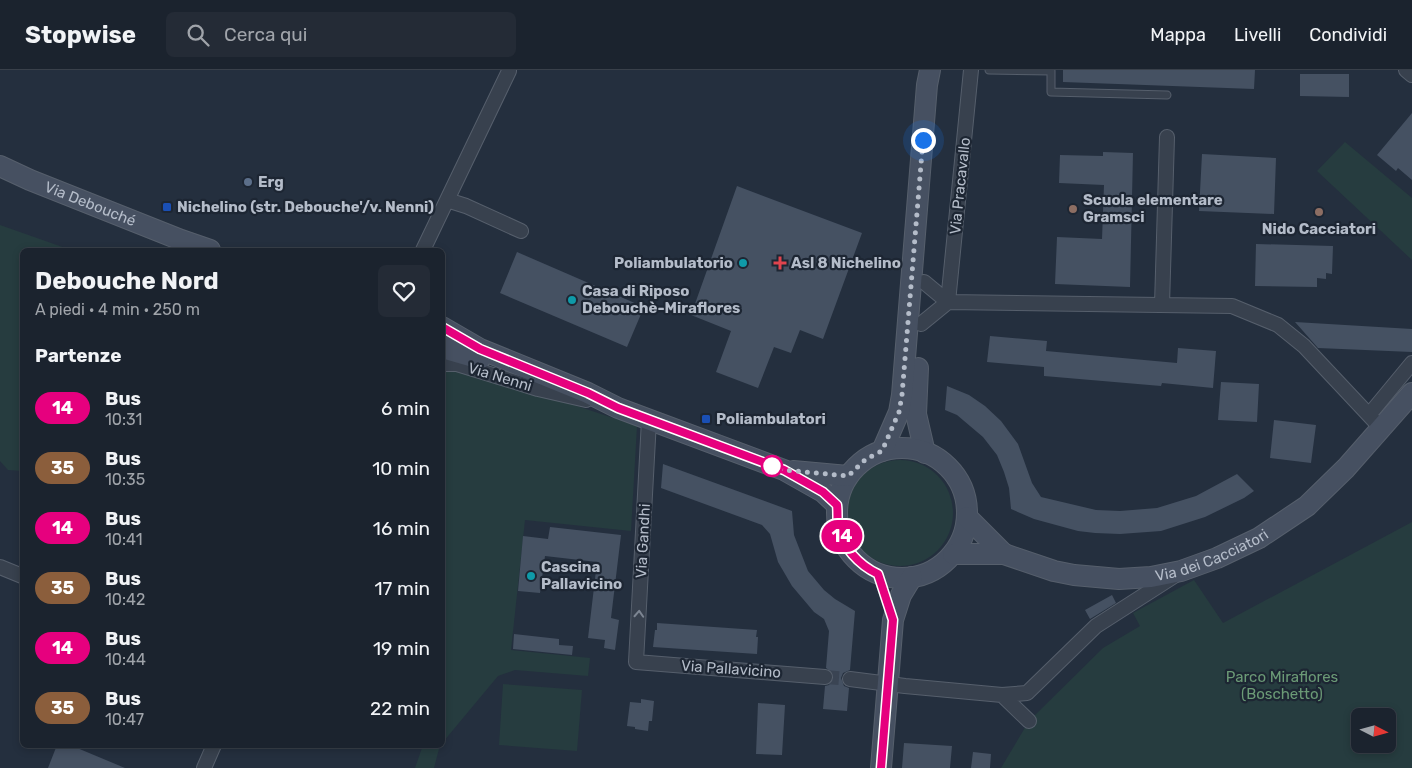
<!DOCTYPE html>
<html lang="it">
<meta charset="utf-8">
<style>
:root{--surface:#1b232e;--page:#242b36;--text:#f1f3f6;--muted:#a0a4aa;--line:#39404a}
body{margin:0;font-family:Rubik,sans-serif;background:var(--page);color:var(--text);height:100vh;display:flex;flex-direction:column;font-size:19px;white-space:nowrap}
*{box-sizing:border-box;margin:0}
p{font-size:16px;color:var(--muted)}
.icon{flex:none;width:28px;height:28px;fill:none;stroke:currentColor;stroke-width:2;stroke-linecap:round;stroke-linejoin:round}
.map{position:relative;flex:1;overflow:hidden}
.sheet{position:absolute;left:20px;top:178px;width:425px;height:500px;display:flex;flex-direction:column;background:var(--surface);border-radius:8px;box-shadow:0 2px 8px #0003,0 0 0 1px var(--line)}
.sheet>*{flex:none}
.badge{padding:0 10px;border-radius:16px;font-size:18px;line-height:32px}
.needle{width:32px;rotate:96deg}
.tools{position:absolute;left:1351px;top:638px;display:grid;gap:10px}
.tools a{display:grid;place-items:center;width:45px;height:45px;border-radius:8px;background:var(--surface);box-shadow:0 2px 8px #0003,0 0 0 1px var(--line);font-size:25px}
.you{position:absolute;width:25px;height:25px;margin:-12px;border:4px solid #fff;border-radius:50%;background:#1a73e8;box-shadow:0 0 0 8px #1a73e833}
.map>.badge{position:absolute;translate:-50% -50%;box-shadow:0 0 0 2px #fff}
h2{padding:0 15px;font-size:19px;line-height:45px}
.round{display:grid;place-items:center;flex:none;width:52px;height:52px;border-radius:8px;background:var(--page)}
.summary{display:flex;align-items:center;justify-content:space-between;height:85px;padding:0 15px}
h1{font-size:24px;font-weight:700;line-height:38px}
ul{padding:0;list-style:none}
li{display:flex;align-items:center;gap:15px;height:60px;padding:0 15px}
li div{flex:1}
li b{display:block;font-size:19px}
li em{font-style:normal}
li .badge{min-width:55px;font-weight:700;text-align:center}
header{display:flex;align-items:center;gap:30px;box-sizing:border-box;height:70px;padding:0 25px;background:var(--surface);border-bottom:1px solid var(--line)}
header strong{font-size:24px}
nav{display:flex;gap:28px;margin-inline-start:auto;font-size:18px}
.search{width:350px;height:45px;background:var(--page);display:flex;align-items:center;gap:12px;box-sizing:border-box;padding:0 18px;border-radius:8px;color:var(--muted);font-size:19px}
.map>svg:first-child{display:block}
.green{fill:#263c3f;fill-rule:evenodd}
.building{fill:#455162}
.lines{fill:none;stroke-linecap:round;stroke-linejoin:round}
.street-tunnel{stroke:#3a4453;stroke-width:14;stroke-dasharray:14 7;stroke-linecap:butt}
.lane-casing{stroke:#565f6c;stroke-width:9}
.street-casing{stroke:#565f6c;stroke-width:16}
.secondary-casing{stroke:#565f6c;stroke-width:22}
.lane{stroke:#38414e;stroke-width:7}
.street{stroke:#38414e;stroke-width:14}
.secondary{stroke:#465061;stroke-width:20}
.oneway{stroke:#7c8592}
.line-casing{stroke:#fff;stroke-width:11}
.line{stroke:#e6007e;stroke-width:8}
.walk{stroke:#b4bcc9;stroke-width:5;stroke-dasharray:0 9}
.service-dot{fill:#5c6f8a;stroke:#1d2633;stroke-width:2}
.transit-dot{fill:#1a4fb4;stroke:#1d2633;stroke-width:2}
.education-dot{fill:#8d6e63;stroke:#1d2633;stroke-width:2}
.culture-dot{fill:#0f9aa8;stroke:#1d2633;stroke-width:2}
.health-dot{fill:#e0444e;stroke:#1d2633;stroke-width:2}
.stop-dot{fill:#fff;stroke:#e6007e;stroke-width:2.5}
.labels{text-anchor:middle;stroke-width:4.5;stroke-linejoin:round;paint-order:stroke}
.poi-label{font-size:15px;font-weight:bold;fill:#b4bcc9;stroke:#1d2633;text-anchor:start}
.street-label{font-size:15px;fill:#b4bcc9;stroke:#1d2633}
.park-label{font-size:15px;fill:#6b9a76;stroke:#1d2633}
</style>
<header>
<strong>Stopwise</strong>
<div class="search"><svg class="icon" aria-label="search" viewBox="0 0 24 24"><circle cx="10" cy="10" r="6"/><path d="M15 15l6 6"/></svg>Cerca qui</div>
<nav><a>Mappa</a><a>Livelli</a><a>Condividi</a></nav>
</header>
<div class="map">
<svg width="1412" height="698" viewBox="0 0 1412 698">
<rect width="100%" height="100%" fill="#242f3e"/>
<path class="green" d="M 1345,72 L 1412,128 L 1412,190 L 1317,101 Z
M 0,155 L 71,180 L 22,180 L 22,401 L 8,400 L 0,391 Z
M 442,298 L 481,304 L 637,356 L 631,461 L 525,450 L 511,580 L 590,588 L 588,606 L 515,600 L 498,606 L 443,672 Z
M847 443a53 53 0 1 1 106 0a53 53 0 1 1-106 0Z
M 1412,452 L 1412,698 L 1001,698 L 1029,651 L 1103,578 L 1140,556 L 1133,543 L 1194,510 L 1223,553 ZM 1360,646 L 1388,646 L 1388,674 L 1360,674 Z
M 503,614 L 582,620 L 577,681 L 499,675 Z
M 423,675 L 440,675 L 434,698 L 415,698 Z"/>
<path class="building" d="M 1063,0 L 1255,0 L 1254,19 L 1063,12 Z
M 1300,4 L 1349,4 L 1349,27 L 1300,26 Z
M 1412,43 L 1412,110 L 1398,98 L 1396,101 L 1377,85 Z
M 1103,82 L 1133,83 L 1130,217 L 1055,214 L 1057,167 L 1102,169 L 1104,115 L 1059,113 L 1060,85 L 1103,86 Z
M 1202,84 L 1276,88 L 1274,144 L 1199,141 Z
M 737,116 L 862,163 L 823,269 L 800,260 L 791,283 L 774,277 L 758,318 L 716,302 L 731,261 L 691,245 Z
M 1256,174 L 1333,176 L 1332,204 L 1326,203 L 1326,209 L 1317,208 L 1317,217 L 1255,216 Z
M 517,182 L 644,237 L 627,277 L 500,223 Z
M 1295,252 L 1412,259 L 1412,282 L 1318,278 Z
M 990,266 L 1047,271 L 1046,281 L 1177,293 L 1178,278 L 1216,281 L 1213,318 L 1162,313 L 1161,316 L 1044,306 L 1044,297 L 987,292 Z
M 1221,312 L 1259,314 L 1257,352 L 1218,350 Z
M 947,316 L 969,325 L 985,336 L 1001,351 L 1018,374 L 1032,413 L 1041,427 L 1096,440 L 1120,441 L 1157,438 L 1196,426 L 1237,404 L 1254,421 L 1244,428 L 1205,447 L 1161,461 L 1120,464 L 1095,463 L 1078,461 L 1034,449 L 1011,439 L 1009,418 L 1004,402 L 997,385 L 983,367 L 957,345 L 945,340 Z
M 1274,350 L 1316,355 L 1311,393 L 1270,388 Z
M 663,394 L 792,441 L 794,465 L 808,501 L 824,520 L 835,529 L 855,541 L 850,600 L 843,603 L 841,608 L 844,616 L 849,618 L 847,641 L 823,639 L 825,616 L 829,615 L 834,608 L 833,603 L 826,598 L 829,561 L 824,549 L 814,542 L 792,516 L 778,492 L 770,464 L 762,455 L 661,418 Z
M 550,457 L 621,465 L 611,548 L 619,550 L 615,580 L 604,578 L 605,570 L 588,568 L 597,492 L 545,486 L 540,523 L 518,521 L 523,466 L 548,469 Z
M 1112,525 L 1116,533 L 1090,549 L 1085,540 Z
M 657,553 L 757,560 L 756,567 L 758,567 L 757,584 L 653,577 L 655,560 L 657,560 Z
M 514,564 L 559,569 L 559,575 L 573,576 L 572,585 L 513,579 Z
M 641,629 L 654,631 L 652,651 L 649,651 L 648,661 L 635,659 L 635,657 L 627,656 L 630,632 L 641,633 Z
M 758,633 L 785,635 L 782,685 L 756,684 Z
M 904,673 L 952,676 L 950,698 L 902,698 Z
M 57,675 L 70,675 L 125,698 L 48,698 Z
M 973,682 L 991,684 L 990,698 L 971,698 Z"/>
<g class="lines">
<path class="street-tunnel" d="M 825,607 L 850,609"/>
<defs>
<path id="lane" d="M 989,0 L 1051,1 L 1051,22 L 1167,25"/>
<path id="street" d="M 1406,0 L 1412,5
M 447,130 L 509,1
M 423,180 L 447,130 L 466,136 L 521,161
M 924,212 L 948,232
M 948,232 L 1232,236 L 1278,255 L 1304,276 L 1381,358
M 948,232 L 971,0
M 1162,235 L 1167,67
M 921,254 L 948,232
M 442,294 L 457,294 L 538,319 L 586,330
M 1369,345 L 1412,293
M 649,350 L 636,592 L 825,607
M 0,497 L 22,506
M 850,609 L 905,616 L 1002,625 L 1027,623 L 1096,556 L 1174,506
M 1002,625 L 1029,651
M 204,698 L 214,675"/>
<g id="secondary">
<path id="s1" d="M 0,96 L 30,110 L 181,170 L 210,180"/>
<path d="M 442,257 L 480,279 L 588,323 L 618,338 L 784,400 L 823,422 L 837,435"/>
<path d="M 442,278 L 480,289"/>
<path d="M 918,298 L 916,344 L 925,383"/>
<circle cx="902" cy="443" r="65"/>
<path d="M 882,381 L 899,342 L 902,325 L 927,15 L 930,0"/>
<path d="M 793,401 L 848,406"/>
<path d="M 967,447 L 1004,484"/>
<path id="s2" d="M 953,484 L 1004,484 L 1054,501 L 1074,505 L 1119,509 L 1151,507 L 1181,501 L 1217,488 L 1259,468 L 1307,436 L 1346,398 L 1412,323"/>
<path d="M 881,698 L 893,550 L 901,525 L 912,507"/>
</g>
</defs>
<use href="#lane" class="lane-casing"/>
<use href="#street" class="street-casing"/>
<use href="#secondary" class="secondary-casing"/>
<use href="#lane" class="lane"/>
<use href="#street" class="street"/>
<use href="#secondary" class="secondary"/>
</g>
<defs><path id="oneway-chevron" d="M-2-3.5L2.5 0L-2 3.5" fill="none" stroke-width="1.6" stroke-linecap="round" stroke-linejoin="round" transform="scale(1.25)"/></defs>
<use class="oneway" href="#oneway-chevron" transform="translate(639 544) rotate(-87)"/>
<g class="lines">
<defs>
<path id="line" d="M 442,257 L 480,279 L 588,323 L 618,338 L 784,400 L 823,422 L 837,435 C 838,442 837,449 838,456 C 842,477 859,495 878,504 L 893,550 L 881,698"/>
</defs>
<use href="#line" class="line-casing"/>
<use href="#line" class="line"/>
<path class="walk" d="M 772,396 L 768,394 L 784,400 L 848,406 L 866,389 L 882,381 L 899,342 L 902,325 L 923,70"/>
</g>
<circle class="service-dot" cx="248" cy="112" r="5"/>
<g class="transit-dot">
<rect x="162" y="132" width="10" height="10" rx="2.5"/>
<rect x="701" y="344" width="10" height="10" rx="2.5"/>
</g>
<g class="education-dot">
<circle cx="1073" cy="139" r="5"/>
<circle cx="1319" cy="142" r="5"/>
</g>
<g class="culture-dot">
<circle cx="743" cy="193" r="5"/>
<circle cx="572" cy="230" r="5"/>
<circle cx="531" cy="506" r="5"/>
</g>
<path class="health-dot" d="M777.5 185.5h5v5h5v5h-5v5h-5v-5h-5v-5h5z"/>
<circle class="stop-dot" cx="772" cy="396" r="10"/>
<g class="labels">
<g class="poi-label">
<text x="258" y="117">Erg</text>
<text x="1083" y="135">Scuola elementare<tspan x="1083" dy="17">Gramsci</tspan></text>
<text x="177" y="142">Nichelino (str. Debouche'/v. Nenni)</text>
<text x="1319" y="164" text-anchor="middle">Nido Cacciatori</text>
<text x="733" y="198" text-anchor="end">Poliambulatorio</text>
<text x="791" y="198">Asl 8 Nichelino</text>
<text x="582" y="226">Casa di Riposo<tspan x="582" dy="17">Debouchè-Miraflores</tspan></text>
<text x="716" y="354">Poliambulatori</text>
<text x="541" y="502">Cascina<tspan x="541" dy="17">Pallavicino</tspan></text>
</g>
<g class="street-label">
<text transform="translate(960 116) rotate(-84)" y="5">Via Pracavallo</text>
<text dy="5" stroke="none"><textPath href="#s1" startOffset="98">Via Debouché</textPath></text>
<text transform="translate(500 307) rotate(17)" y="5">Via Nenni</text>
<text transform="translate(643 471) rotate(-87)" y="5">Via Gandhi</text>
<text dy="5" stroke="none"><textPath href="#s2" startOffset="266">Via dei Cacciatori</textPath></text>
<text transform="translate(731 599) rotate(4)" y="5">Via Pallavicino</text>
</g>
<g class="park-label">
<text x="1282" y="612">Parco Miraflores<tspan x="1282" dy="17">(Boschetto)</tspan></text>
</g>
</g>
</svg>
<div class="tools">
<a><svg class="needle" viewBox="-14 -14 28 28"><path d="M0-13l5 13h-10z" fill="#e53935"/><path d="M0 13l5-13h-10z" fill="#a0a4aa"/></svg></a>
</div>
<div class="you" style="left:923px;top:70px"></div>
<b class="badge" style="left:842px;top:466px;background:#e6007e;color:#fff">14</b>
<section class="sheet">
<div class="summary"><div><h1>Debouche Nord</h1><p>A piedi · 4 min · 250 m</p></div><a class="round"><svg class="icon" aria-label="heart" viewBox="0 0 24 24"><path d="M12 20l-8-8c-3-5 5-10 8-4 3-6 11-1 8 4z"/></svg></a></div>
<h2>Partenze</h2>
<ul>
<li><span class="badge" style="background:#e6007e;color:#fff">14</span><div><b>Bus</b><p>10:31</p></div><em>6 min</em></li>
<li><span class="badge" style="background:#8b5e3c;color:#fff">35</span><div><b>Bus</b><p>10:35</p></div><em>10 min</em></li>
<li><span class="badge" style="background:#e6007e;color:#fff">14</span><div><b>Bus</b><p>10:41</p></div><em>16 min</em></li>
<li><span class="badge" style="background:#8b5e3c;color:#fff">35</span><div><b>Bus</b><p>10:42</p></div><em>17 min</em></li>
<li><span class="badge" style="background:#e6007e;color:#fff">14</span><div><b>Bus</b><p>10:44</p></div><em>19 min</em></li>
<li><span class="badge" style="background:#8b5e3c;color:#fff">35</span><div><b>Bus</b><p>10:47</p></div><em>22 min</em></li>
</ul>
</section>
</div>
